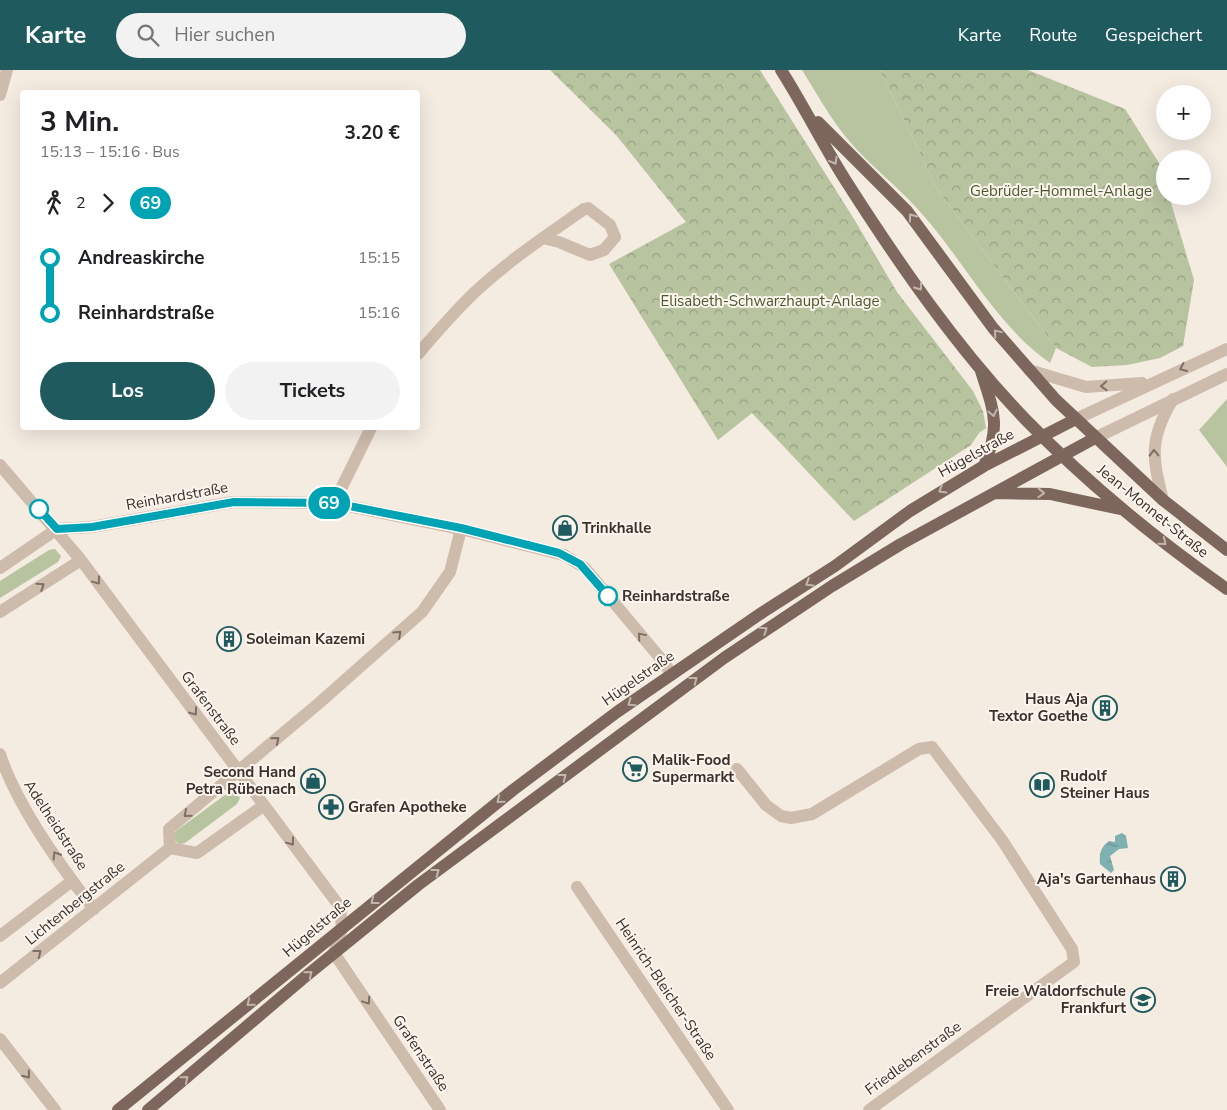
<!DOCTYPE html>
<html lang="de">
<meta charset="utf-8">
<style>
:root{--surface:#fff;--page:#f2f2f2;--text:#202124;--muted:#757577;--accent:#1f5a5e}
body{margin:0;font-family:"Nunito Sans",sans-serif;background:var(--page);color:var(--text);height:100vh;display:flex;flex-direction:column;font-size:19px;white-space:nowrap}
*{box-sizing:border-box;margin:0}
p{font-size:16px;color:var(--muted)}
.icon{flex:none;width:28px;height:28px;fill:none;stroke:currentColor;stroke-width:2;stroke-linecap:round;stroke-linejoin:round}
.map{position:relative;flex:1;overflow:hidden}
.drawer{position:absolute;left:20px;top:20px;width:400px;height:340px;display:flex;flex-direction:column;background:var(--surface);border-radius:5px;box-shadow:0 5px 20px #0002}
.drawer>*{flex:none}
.badge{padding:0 10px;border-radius:16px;font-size:18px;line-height:32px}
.fabs{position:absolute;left:1156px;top:15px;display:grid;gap:10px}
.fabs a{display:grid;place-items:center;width:55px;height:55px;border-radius:50%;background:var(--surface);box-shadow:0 5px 20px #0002;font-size:25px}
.map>.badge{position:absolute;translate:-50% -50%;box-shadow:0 0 0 2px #fff}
.legs{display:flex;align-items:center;gap:8px;height:55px;padding:0 20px;font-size:16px}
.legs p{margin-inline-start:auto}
.headline{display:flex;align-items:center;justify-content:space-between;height:85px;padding:0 20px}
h1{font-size:28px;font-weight:700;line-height:38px}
.button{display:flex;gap:10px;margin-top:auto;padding:10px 20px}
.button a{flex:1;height:58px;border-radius:30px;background:var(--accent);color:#fff;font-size:20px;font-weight:700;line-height:58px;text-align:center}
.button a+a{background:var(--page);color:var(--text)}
ul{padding:0 20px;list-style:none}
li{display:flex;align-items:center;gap:18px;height:55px;font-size:19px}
li i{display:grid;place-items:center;width:8px;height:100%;margin:0 6px;background:currentColor}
li i::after{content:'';width:12px;height:12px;margin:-6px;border:4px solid;border-radius:50%;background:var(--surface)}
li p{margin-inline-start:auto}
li:first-child i{background:linear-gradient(#0000 50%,currentColor 0)}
li:last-child i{background:linear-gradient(currentColor 50%,#0000 0)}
header{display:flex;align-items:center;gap:30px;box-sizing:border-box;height:70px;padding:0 25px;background:var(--accent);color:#fff}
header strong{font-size:24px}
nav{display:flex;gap:28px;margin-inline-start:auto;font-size:18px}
.search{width:350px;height:45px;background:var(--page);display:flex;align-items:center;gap:12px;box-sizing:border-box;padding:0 18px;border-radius:28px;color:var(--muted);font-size:19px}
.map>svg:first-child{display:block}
.green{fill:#b8c4a0}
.park{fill:url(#park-crowns)}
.water{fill:url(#water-ripples)}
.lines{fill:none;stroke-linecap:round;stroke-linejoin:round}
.minor{stroke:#cdbbac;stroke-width:12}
.primary{stroke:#7d675c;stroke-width:12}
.oneway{stroke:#c2b5ac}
.oneway2{stroke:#7d6f65}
.line-1-casing{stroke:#fff;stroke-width:11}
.line-1{stroke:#00a3b4;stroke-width:8}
.stop-1-dot{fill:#fff;stroke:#00a3b4;stroke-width:2.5}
.labels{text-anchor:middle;stroke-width:4;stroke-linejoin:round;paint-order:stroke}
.park-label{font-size:15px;fill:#4a5a2e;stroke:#fbf5ee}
.street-label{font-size:15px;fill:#3b302b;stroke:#fbf5ee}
.poi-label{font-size:15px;font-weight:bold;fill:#3b302b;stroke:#fbf5ee;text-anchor:start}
.stop-label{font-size:15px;font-weight:bold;fill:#3b302b;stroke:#fbf5ee;text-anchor:start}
</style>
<header>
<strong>Karte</strong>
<div class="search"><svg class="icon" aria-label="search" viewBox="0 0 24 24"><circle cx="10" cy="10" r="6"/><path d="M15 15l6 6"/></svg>Hier suchen</div>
<nav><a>Karte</a><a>Route</a><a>Gespeichert</a></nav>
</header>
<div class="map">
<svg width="1227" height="1040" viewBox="0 0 1227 1040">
<defs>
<pattern id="park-crowns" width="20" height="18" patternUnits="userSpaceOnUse" patternTransform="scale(1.25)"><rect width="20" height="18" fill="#b8c4a0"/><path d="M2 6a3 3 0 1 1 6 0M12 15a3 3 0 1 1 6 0" fill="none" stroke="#97a083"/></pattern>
<pattern id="water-ripples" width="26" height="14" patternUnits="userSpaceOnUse" patternTransform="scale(1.25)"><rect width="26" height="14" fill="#7fb0b2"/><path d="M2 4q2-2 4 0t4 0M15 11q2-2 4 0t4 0" fill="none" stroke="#699091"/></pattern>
</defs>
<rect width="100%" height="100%" fill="#f4ebe1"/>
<path class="green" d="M 802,0 L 880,0 L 937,119 L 1056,278 L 1050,293 C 996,255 966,194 923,145 C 904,123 883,106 863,86 C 838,62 820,29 802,0 Z
M 1227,329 L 1227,397 L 1199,360 Z
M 55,479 L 61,486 L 58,492 L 0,528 L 0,511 L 49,480 Z
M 234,721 L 240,728 L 237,734 L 185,773 L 180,774 L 176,772 L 174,766 L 176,761 L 229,722 Z"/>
<path class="park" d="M 550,0 L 760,0 L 854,149 L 897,222 L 973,321 L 983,341 L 986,358 L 979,363 L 971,375 L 854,451 L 752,343 L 718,370 L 609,194 L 686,152 L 616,65 Z
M 880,0 L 1028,0 L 1125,39 L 1159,93 L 1165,113 L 1165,126 L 1169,126 L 1194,210 L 1183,276 L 1160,288 L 1127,295 L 1092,297 L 1056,278 L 937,119 Z"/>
<path class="water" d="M 1122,763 L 1126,766 L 1128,778 L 1119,779 L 1110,786 L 1114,800 L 1111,803 L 1100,794 C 1099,783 1101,777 1109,771 L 1115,772 L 1115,766 Z"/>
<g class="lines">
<path class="minor" d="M 0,25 L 7,0
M 418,284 C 436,263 454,242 475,222 C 508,191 547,165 584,139 L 588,138 L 610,155 L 615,167 L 604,180 L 590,185 L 559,172 L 543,168
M 1029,300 L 1086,317 L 1142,313
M 1076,349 L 1227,279
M 1095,368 L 1227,304
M 0,395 L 81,490 L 340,837 L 342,858 L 334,883 L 440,1040
M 1163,430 C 1152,387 1149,369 1173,329
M 334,433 L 371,358
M 0,498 L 57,459 L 92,457 L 233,432 L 334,433 L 461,459 L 564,485 L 585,498 L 666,595 L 671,605
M 0,542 L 81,490
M 0,684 C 16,734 61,797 94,839
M 737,699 L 766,735 L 781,746 L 791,748 L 812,744 L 919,679 L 932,677 L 1002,770 L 1072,879 L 1074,892 L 869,1040
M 170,778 L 169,759 L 318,634 L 422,542 L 450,502 L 461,459
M 577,817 L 728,1040
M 0,866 L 72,811
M 0,913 L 170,778 L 197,783 L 263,736
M 0,969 L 55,1040"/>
<path class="primary" d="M 781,0 C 804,36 823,75 846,111 C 899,194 957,278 1025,349 C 1086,412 1156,469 1227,519
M 818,52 L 907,141 L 993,258 L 1056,330 L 1163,430 L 1227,480
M 981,301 C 994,342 1001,355 984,396
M 995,423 L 1050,424 L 1120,439
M 118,1040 L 513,720 L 617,642 L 763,542 L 835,496 L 910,441 L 984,396 L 1076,349
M 148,1040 L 306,906 L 418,815 L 724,588 L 832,516 L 901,474 L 1095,368"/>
</g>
<defs><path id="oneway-chevron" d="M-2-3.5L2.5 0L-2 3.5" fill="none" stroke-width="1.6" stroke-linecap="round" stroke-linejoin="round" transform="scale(1.25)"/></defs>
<g class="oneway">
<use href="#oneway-chevron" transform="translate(834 91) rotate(61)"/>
<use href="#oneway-chevron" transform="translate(912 147) rotate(-126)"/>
<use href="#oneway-chevron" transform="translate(919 217) rotate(54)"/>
<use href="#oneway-chevron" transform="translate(997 263) rotate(-130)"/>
<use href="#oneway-chevron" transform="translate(993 343) rotate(78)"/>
<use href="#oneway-chevron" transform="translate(942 420) rotate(149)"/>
<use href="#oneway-chevron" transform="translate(1041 423) rotate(2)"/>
<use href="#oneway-chevron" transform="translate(1163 472) rotate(39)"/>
<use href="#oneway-chevron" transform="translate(809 513) rotate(148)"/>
<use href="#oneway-chevron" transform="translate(764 560) rotate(-34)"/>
<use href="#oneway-chevron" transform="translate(694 610) rotate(-38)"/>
<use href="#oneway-chevron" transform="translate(631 633) rotate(145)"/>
<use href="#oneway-chevron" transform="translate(563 707) rotate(-37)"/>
<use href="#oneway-chevron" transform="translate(500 730) rotate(141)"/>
<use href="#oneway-chevron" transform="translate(436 802) rotate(-37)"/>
<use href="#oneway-chevron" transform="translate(374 831) rotate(142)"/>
<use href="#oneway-chevron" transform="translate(309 904) rotate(-39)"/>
<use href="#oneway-chevron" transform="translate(250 933) rotate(141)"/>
<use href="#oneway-chevron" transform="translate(185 1009) rotate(-40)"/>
</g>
<g class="oneway2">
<use href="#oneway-chevron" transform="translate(1183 298) rotate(156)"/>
<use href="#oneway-chevron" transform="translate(1104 316) rotate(177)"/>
<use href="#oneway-chevron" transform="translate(1154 383) rotate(-91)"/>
<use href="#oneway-chevron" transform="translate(97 511) rotate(53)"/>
<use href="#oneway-chevron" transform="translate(41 516) rotate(-33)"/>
<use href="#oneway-chevron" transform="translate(398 564) rotate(-43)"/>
<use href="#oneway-chevron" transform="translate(641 566) rotate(-130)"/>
<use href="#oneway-chevron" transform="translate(194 642) rotate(53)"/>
<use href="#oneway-chevron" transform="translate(276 670) rotate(-40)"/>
<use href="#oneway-chevron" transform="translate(187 744) rotate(140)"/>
<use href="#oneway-chevron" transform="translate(291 772) rotate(53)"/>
<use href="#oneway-chevron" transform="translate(56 785) rotate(-122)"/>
<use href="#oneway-chevron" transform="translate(38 883) rotate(-38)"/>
<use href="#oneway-chevron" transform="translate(367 931) rotate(56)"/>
<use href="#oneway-chevron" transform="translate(27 1005) rotate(52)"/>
</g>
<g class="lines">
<defs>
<path id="line-1" d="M 39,439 L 57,459 L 92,457 L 234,432 L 334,433 L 461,458 L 559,483 L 580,494 L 608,526"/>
</defs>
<use href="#line-1" class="line-1-casing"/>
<use href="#line-1" class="line-1"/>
</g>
<defs>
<symbol id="shop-ring" viewBox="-11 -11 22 22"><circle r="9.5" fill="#fbf5ee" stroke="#1f5a5e" stroke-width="1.5"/><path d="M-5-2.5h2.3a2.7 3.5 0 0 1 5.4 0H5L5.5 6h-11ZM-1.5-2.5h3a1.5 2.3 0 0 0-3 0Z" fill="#1f5a5e"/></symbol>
<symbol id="building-ring" viewBox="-11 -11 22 22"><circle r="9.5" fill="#fbf5ee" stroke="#1f5a5e" stroke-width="1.5"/><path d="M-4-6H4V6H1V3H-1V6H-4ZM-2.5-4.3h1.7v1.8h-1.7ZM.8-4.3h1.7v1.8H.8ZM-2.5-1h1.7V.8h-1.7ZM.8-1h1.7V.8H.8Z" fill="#1f5a5e"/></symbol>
<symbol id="supermarket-ring" viewBox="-11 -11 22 22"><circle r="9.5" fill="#fbf5ee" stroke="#1f5a5e" stroke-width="1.5"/><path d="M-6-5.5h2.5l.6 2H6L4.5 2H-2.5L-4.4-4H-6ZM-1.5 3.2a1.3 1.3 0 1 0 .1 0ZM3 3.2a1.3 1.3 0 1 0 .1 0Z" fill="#1f5a5e"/></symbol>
<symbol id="library-ring" viewBox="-11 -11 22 22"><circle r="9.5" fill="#fbf5ee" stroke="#1f5a5e" stroke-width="1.5"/><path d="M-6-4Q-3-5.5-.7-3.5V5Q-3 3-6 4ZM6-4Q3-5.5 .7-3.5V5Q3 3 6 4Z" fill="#1f5a5e"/></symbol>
<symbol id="pharmacy-ring" viewBox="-11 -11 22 22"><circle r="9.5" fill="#fbf5ee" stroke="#1f5a5e" stroke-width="1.5"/><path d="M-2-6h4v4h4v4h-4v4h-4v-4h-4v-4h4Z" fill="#1f5a5e"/></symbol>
<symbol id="school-ring" viewBox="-11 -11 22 22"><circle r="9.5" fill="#fbf5ee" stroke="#1f5a5e" stroke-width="1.5"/><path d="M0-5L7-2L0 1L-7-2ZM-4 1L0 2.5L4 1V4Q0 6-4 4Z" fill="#1f5a5e"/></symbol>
</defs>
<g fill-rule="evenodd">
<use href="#shop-ring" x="551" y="444" width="28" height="28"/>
<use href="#building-ring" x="215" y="555" width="28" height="28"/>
<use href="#building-ring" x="1091" y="624" width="28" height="28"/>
<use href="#supermarket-ring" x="621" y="685" width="28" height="28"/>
<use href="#shop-ring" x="299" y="697" width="28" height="28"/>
<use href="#library-ring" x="1028" y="701" width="28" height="28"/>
<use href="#pharmacy-ring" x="317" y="723" width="28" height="28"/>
<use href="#building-ring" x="1159" y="795" width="28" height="28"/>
<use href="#school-ring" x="1129" y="916" width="28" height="28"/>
</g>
<g class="stop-1-dot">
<circle cx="39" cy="439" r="9"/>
<circle cx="608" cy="526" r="9"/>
</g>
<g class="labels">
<g class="park-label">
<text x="1061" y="126">Gebrüder-Hommel-Anlage</text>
<text x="770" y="236">Elisabeth-Schwarzhaupt-Anlage</text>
</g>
<g class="street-label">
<text transform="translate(976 383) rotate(-29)" y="5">Hügelstraße</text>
<text transform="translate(177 426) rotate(-10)" y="5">Reinhardstraße</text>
<text transform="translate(1153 441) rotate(39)" y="5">Jean-Monnet-Straße</text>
<text transform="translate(638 608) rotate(-35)" y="5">Hügelstraße</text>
<text transform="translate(211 638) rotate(53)" y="5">Grafenstraße</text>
<text transform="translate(56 755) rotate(57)" y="5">Adelheidstraße</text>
<text transform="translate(75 833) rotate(-39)" y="5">Lichtenbergstraße</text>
<text transform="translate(317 857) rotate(-40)" y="5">Hügelstraße</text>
<text transform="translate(666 919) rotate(56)" y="5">Heinrich-Bleicher-Straße</text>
<text transform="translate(421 983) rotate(56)" y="5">Grafenstraße</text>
<text transform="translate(913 988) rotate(-36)" y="5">Friedlebenstraße</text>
</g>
<g class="poi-label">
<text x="582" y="463">Trinkhalle</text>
<text x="246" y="574">Soleiman Kazemi</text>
<text x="1088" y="634" text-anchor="end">Haus Aja<tspan x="1088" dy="17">Textor Goethe</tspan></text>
<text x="652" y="695">Malik-Food<tspan x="652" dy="17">Supermarkt</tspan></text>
<text x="296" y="707" text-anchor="end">Second Hand<tspan x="296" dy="17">Petra Rübenach</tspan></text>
<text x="1060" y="711">Rudolf<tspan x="1060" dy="17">Steiner Haus</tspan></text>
<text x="348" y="742">Grafen Apotheke</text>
<text x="1156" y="814" text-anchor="end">Aja's Gartenhaus</text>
<text x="1126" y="926" text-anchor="end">Freie Waldorfschule<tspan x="1126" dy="17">Frankfurt</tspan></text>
</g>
<g class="stop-label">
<text x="622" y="531">Reinhardstraße</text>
</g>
</g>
</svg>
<div class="fabs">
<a>+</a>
<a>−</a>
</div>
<b class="badge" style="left:329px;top:433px;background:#00a3b4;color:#fff">69</b>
<section class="drawer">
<div class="headline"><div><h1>3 Min.</h1><p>15:13 – 15:16 · Bus</p></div><b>3.20 €</b></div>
<div class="legs"><svg class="icon" aria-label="walk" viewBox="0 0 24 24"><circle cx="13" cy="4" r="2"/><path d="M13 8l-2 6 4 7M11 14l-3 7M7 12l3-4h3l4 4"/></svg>2<svg class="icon" aria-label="forward" viewBox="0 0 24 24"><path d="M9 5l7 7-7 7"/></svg><b class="badge" style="background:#00a3b4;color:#fff">69</b></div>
<ul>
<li><i style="color:#00a3b4"></i><b>Andreaskirche</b><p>15:15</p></li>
<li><i style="color:#00a3b4"></i><b>Reinhardstraße</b><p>15:16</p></li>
</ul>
<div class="button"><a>Los</a><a>Tickets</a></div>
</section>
</div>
